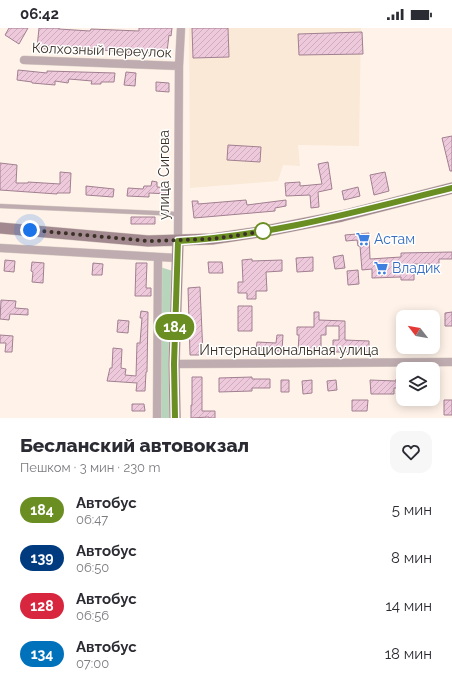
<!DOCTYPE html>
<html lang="ru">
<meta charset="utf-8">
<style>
:root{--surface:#fff;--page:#f7f7f7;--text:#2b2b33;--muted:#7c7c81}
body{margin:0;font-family:Raleway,sans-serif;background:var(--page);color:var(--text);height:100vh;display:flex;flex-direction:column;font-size:15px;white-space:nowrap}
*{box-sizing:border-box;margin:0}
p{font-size:13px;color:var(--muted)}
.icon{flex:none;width:22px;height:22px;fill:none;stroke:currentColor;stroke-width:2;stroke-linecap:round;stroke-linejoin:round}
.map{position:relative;height:390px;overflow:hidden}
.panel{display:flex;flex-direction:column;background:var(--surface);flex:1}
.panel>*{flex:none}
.badge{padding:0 8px;border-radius:13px;font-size:14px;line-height:26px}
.needle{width:26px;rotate:301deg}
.buttons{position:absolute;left:396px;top:282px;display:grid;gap:8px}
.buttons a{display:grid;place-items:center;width:44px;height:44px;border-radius:8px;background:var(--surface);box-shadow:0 2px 10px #0003;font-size:20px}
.you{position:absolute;width:20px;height:20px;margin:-10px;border:3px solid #fff;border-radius:50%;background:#1a73e8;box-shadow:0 0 0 6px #1a73e833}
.map>.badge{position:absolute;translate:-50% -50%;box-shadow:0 0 0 2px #fff}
.round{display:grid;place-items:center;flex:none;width:42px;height:42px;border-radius:12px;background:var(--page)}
.head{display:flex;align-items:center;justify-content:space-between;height:68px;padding:0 20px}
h1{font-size:19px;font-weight:800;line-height:30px}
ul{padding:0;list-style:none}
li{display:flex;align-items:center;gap:12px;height:48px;padding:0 20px}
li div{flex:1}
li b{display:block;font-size:15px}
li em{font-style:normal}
li .badge{min-width:44px;font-weight:700;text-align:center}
.status{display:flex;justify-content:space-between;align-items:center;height:28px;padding:0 20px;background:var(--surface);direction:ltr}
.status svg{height:11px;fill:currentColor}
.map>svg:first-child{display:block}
.industrial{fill:#f9e9d6}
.green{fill:#b6d5bb}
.building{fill:url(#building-hatch);stroke:#a17f90}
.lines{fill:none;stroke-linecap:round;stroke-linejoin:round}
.service-casing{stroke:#dcd0c6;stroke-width:5}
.minor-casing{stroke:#dcd0c6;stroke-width:9}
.secondary-casing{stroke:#dcd0c6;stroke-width:12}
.service{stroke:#beacb0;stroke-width:4}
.minor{stroke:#beacb0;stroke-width:8}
.secondary{stroke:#a2898f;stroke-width:11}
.line-casing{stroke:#fff;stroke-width:9}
.line{stroke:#6b8e23;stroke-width:6}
.walk{stroke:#3b3026;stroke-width:4;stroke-dasharray:0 7.2}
.stop-dot{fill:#fff;stroke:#6b8e23;stroke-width:2}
.labels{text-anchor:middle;stroke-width:3;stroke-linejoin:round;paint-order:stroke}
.street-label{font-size:14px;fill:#3b3026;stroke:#fff}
.shop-label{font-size:14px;fill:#366cbe;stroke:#fff;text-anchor:start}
</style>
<div class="status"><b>06:42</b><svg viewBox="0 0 49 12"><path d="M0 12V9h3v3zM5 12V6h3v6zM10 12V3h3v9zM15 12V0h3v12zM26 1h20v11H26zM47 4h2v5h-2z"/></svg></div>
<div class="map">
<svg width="452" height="390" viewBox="0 0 452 390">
<defs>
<pattern id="building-hatch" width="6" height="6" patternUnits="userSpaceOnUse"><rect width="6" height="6" fill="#eec9db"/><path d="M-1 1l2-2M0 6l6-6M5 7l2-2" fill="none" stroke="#cdadbc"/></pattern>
</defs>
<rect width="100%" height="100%" fill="#fff3e9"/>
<path class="industrial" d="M 189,0 L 361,0 L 359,118 L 298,117 L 300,138 L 283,137 L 278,153 L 190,160 Z"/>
<path class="green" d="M 160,239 L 173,243 L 173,390 L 159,390 Z"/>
<path class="building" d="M 9,0 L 28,0 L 19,16 L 5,7 Z
M 39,0 L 59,0 L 59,1 L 90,3 L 91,1 L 139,3 L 139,0 L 172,0 L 171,8 L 169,7 L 167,24 L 153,23 L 153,25 L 129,23 L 129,25 L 95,21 L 46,19 L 46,21 L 37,20 Z
M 192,0 L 228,0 L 229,29 L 193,30 Z
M 362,4 L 363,26 L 299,27 L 298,6 Z
M 18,42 L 47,45 L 47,43 L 115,45 L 114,54 L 101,54 L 101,56 L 91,56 L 92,53 L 69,51 L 68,55 L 55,53 L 55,57 L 32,55 L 32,54 L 17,52 Z
M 126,44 L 136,45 L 135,58 L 124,57 Z
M 156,54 L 169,55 L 169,64 L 156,63 Z
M 452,108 L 452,143 L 450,143 L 442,110 Z
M 228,117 L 261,119 L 260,134 L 227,132 Z
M 328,134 L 332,161 L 318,164 L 319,179 L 311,180 L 310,167 L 286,168 L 285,155 L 300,154 L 300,158 L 322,156 L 318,136 Z
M 0,135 L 17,137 L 16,155 L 28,155 L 28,154 L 60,156 L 60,144 L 71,145 L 70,165 L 57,165 L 57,166 L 0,162 Z
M 385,144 L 389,163 L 374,167 L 370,147 Z
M 152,153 L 157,154 L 157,159 L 170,160 L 169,166 L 149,165 L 149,169 L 127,168 L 128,160 L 143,161 L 144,158 L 151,158 Z
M 86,158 L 114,161 L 113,169 L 86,167 Z
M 358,159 L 360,168 L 344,172 L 342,163 Z
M 246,172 L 247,177 L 286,172 L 286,178 L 275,180 L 275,183 L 194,190 L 192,173 L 198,173 L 198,176 Z
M 131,189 L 155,189 L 155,196 L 131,196 Z
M 369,205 L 370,231 L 401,229 L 401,225 L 452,224 L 452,231 L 439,231 L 439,238 L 430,238 L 430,236 L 414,236 L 414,252 L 401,252 L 401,249 L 372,250 L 372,241 L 362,242 L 360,218 L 358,218 L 357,212 L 346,213 L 345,207 Z
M 343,227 L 345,240 L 335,241 L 333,229 Z
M 313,229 L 313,243 L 297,244 L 296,230 Z
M 252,231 L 252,233 L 282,232 L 282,243 L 266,244 L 267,263 L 256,263 L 256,271 L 247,271 L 247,265 L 238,265 L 238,254 L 243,254 L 242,232 Z
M 5,232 L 15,233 L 14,244 L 4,243 Z
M 32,234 L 44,235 L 43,255 L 32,254 L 33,244 L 31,243 Z
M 208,234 L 222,234 L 223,245 L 209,245 Z
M 93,235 L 103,236 L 102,247 L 92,247 Z
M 136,235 L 147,235 L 146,260 L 151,260 L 151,268 L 135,268 Z
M 358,242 L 359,256 L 348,257 L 347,243 Z
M 200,259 L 203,327 L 190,327 L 188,260 Z
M 1,272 L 16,273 L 15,280 L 28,281 L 28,287 L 10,286 L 9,292 L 0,291 Z
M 238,278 L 252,278 L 252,303 L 238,303 Z
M 141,283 L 148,284 L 147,344 L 146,344 L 145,363 L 136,363 L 137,355 L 107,353 L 110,340 L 112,340 L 113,320 L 122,321 L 121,340 L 126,341 L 125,347 L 136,348 L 137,315 L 140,315 L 142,290 L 140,290 Z
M 314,284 L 319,284 L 319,292 L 345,293 L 345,312 L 369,313 L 369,324 L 333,324 L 333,312 L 339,312 L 339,298 L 326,298 L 326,307 L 321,307 L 321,324 L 298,324 L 299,307 L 297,307 L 297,299 L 314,299 Z
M 452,284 L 452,298 L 445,298 L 445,285 Z
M 118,292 L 129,293 L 128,305 L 117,304 Z
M 0,307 L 13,308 L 12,324 L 5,324 L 6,315 L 0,315 Z
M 277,307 L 283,307 L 282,323 L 256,322 L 257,314 L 276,315 Z
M 192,349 L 202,349 L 202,383 L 215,383 L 215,390 L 209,390 L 209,389 L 191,390 L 191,377 L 192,377 Z
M 252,349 L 252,351 L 270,351 L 270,360 L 252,360 L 252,363 L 219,364 L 219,350 Z
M 396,351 L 403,351 L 403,360 L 394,360 L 394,366 L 371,366 L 370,352 L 396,353 Z
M 281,352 L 289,352 L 289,364 L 281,364 Z
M 312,352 L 312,365 L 303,366 L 302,353 Z
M 336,352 L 337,362 L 328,363 L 327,353 Z
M 352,372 L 368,372 L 367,383 L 352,383 Z
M 444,372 L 452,372 L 452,387 L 444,387 Z
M 132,376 L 144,376 L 145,383 L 132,383 Z"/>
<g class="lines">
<defs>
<path id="service" d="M 0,178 L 179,186"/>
<path id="minor" d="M 24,32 L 179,38
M 178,213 L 179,38 L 181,0
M 0,220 L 177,230
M 174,336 L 452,334
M 157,390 L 158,230"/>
<path id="secondary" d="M 0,200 L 148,213 L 212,211 L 266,203 L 342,188 L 452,160
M 175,390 L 174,336 L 178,213"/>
</defs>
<use href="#service" class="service-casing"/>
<use href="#minor" class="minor-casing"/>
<use href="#secondary" class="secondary-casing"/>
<use href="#service" class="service"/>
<use href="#minor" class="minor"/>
<use href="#secondary" class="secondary"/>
</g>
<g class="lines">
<defs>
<path id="line" d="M 175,390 L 174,336 L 178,213 C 272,208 362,182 452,160"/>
</defs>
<use href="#line" class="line-casing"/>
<use href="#line" class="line"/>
<path class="walk" d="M 30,202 L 148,213 L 212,211 L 266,203 L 263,203"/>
</g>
<defs>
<symbol id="supermarket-bare" viewBox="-9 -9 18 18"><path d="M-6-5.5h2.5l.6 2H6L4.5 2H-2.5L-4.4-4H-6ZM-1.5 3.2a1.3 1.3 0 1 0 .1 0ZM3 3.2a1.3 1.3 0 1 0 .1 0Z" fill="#3f7fe0" stroke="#fff" stroke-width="2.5" paint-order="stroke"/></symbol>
</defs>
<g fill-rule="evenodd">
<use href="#supermarket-bare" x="353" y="201" width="20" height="20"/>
<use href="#supermarket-bare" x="371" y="230" width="20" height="20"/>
</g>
<circle class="stop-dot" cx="263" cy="203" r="8"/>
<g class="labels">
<g class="street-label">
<text transform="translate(102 22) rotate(2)" y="5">Колхозный переулок</text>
<text transform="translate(164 147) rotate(-90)" y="5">улица Сигова</text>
<text x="289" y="327">Интернациональная улица</text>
</g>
<g class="shop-label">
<text x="374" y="216">Астам</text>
<text x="392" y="245">Владик</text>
</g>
</g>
</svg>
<div class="buttons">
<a><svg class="needle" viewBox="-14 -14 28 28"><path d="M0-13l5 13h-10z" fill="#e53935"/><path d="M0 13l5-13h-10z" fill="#7c7c81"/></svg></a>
<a><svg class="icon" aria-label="layers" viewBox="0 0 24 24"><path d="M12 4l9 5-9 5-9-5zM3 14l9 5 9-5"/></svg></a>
</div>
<div class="you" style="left:30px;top:202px"></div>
<b class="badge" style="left:175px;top:299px;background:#6b8e23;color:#fff">184</b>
</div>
<section class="panel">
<div class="head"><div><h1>Бесланский автовокзал</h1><p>Пешком · 3 мин · 230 m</p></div><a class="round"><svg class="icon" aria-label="heart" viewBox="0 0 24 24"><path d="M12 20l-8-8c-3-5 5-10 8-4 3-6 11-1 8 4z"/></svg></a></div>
<ul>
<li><span class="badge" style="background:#6b8e23;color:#fff">184</span><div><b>Автобус</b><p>06:47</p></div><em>5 мин</em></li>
<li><span class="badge" style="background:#003b80;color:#fff">139</span><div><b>Автобус</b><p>06:50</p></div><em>8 мин</em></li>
<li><span class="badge" style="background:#d7263d;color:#fff">128</span><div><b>Автобус</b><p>06:56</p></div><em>14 мин</em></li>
<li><span class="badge" style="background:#0072bc;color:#fff">134</span><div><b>Автобус</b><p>07:00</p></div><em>18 мин</em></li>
</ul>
</section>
